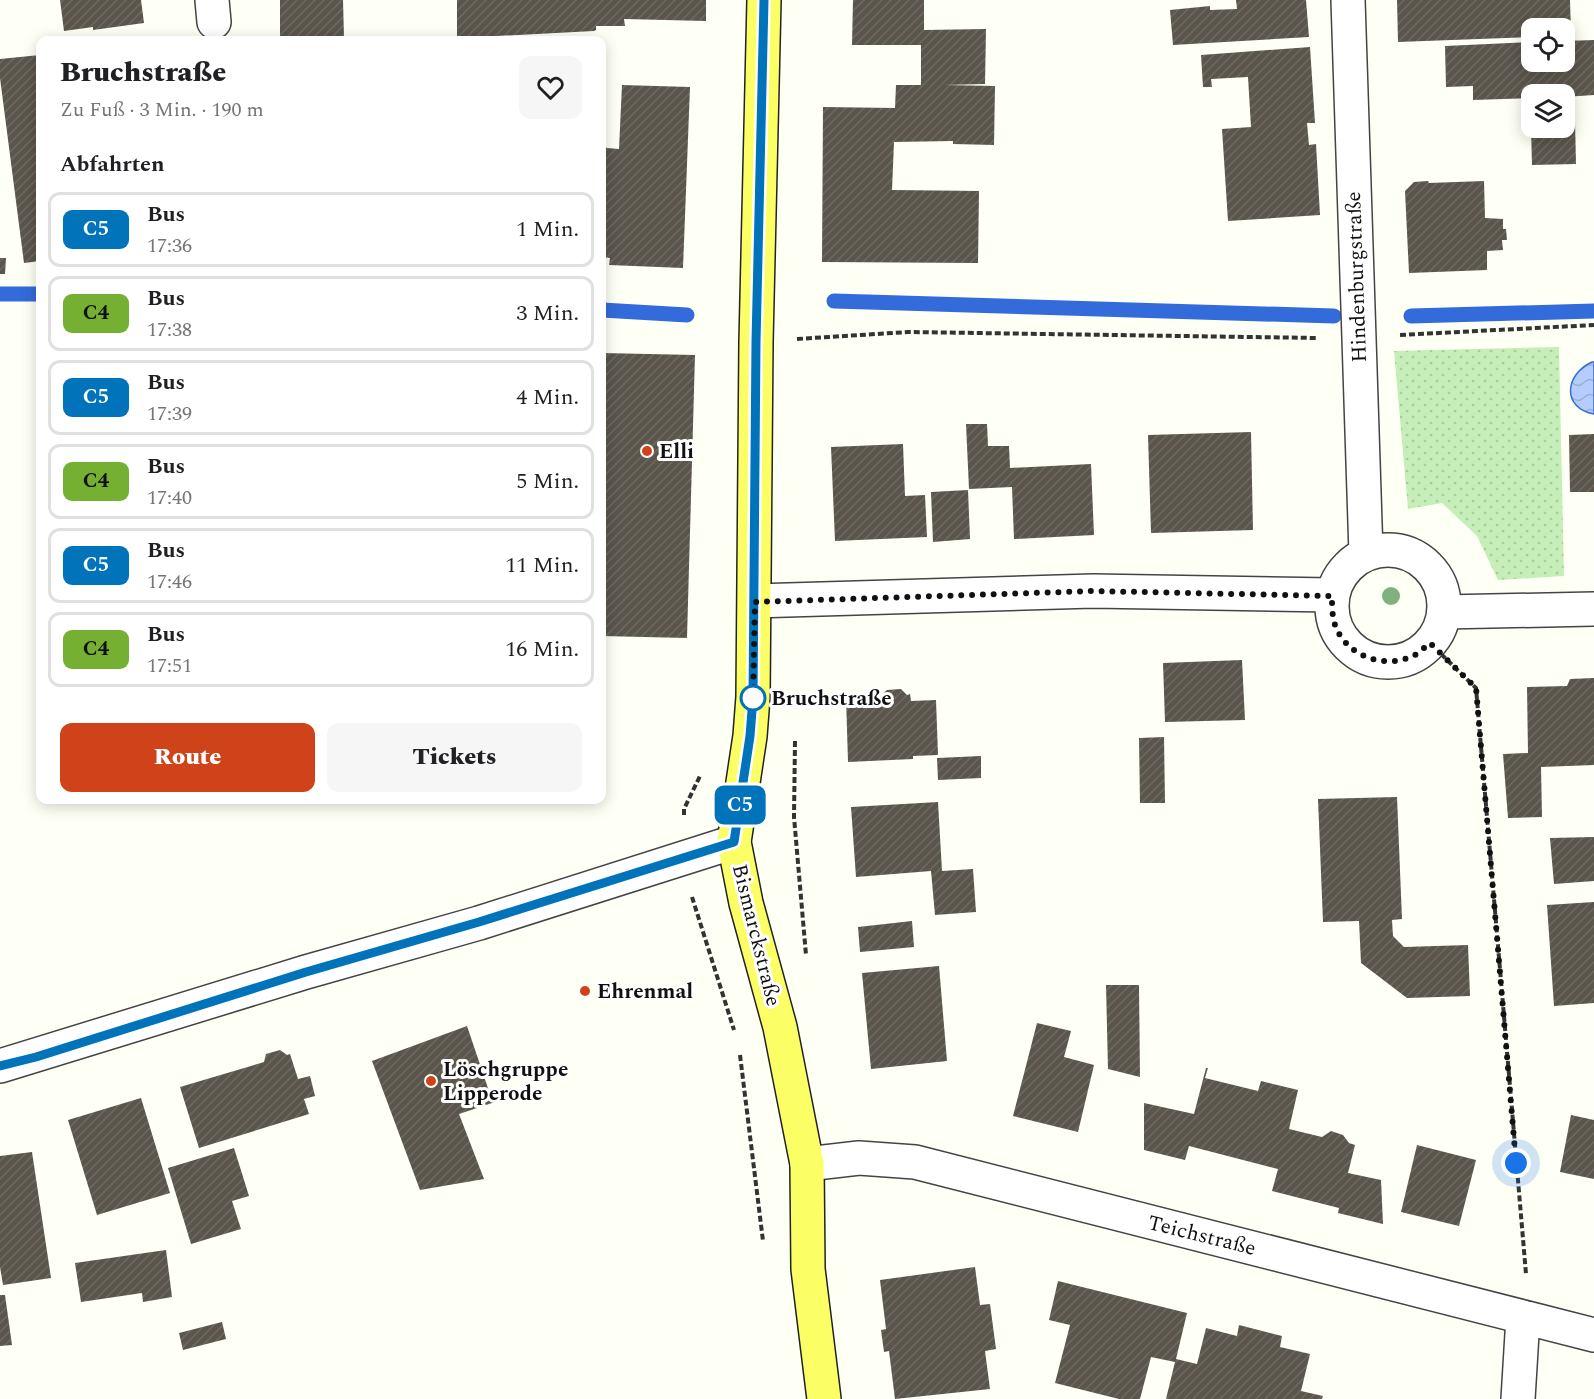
<!DOCTYPE html>
<html lang="de">
<meta charset="utf-8">
<style>
:root{--surface:#fff;--page:#f6f6f6;--text:#202124;--muted:#757577;--line:#e0e0e0;--accent:#d0431a}
body{margin:0;font-family:Spectral,serif;background:var(--page);color:var(--text);height:100vh;display:flex;flex-direction:column;font-size:22px;white-space:nowrap}
*{box-sizing:border-box;margin:0}
p{font-size:20px;color:var(--muted)}
.icon{flex:none;width:33px;height:33px;fill:none;stroke:currentColor;stroke-width:2;stroke-linecap:round;stroke-linejoin:round}
.map{position:relative;flex:1;overflow:hidden}
.panel{position:absolute;left:36px;top:36px;width:570px;height:768px;display:flex;flex-direction:column;background:var(--surface);border-radius:12px;box-shadow:0 3px 15px #0003}
.panel>*{flex:none}
.badge{padding:0 12px;border-radius:9px;font-size:21px;line-height:39px}
.controls{position:absolute;left:1521px;top:18px;display:grid;gap:12px}
.controls a{display:grid;place-items:center;width:54px;height:54px;border-radius:12px;background:var(--surface);box-shadow:0 3px 15px #0003;font-size:30px}
.you{position:absolute;width:30px;height:30px;margin:-15px;border:4px solid #fff;border-radius:50%;background:#1a73e8;box-shadow:0 0 0 9px #1a73e833}
.map>.badge{position:absolute;translate:-50% -50%;box-shadow:0 0 0 3px #fff}
h2{padding:0 24px;font-size:22px;line-height:54px}
.round{display:grid;place-items:center;flex:none;width:63px;height:63px;border-radius:12px;background:var(--page)}
.headline{display:flex;align-items:center;justify-content:space-between;height:102px;padding:0 24px}
h1{font-size:28px;font-weight:800;line-height:45px}
.primary-button{display:flex;gap:12px;margin-top:auto;padding:12px 24px}
.primary-button a{flex:1;height:69px;border-radius:12px;background:var(--accent);color:#fff;font-size:24px;font-weight:800;line-height:69px;text-align:center}
.primary-button a+a{background:var(--page);color:var(--text)}
ul{padding:0;list-style:none}
li{display:flex;align-items:center;gap:18px;height:75px;margin:0 12px 9px;padding:0 12px;border:3px solid var(--line);border-radius:12px}
li div{flex:1}
li b{display:block;font-size:22px}
li em{font-style:normal}
li .badge{min-width:66px;font-weight:700;text-align:center}
.map>svg:first-child{display:block}
.green{fill:url(#green-dots)}
.water{fill:url(#water-waves);stroke:#346bda;stroke-width:1.5}
.lines{fill:none;stroke-linecap:round;stroke-linejoin:round}
.stream{stroke:#346bda;stroke-width:15}
.building{fill:url(#building-hatch)}
.minor-casing{stroke:#444;stroke-width:36}
.major-casing{stroke:#222;stroke-width:36}
.path{stroke:#333;stroke-width:4;stroke-dasharray:6 3;stroke-linecap:butt}
.minor{stroke:#fff;stroke-width:33}
.major{stroke:#fbff65;stroke-width:33}
.tree{fill:#80b17f}
.line-casing{stroke:#fff;stroke-width:14}
.line{stroke:#0073bb;stroke-width:9}
.walk{stroke:#111;stroke-width:6;stroke-dasharray:0 10.8}
.poi-dot{fill:#d0431a;stroke:#fff;stroke-width:2}
.stop-dot{fill:#fff;stroke:#0073bb;stroke-width:3}
.labels{text-anchor:middle;stroke-width:6;stroke-linejoin:round;paint-order:stroke}
.street-label{font-size:21px;fill:#111;stroke:#fff}
.poi-label{font-size:21px;font-weight:bold;fill:#111;stroke:#fff;text-anchor:start}
.stop-label{font-size:21px;font-weight:bold;fill:#111;stroke:#fff;text-anchor:start}
</style>
<div class="map">
<svg width="1594" height="1399" viewBox="0 0 1594 1399">
<defs>
<pattern id="green-dots" width="8" height="8" patternUnits="userSpaceOnUse" patternTransform="scale(1.5)"><rect width="8" height="8" fill="#c6eeb9"/><path d="M2 2h.1M6 6h.1" fill="none" stroke="#a9cb9e" stroke-width="1.8" stroke-linecap="round"/></pattern>
<pattern id="water-waves" width="16" height="10" patternUnits="userSpaceOnUse" patternTransform="scale(1.5)"><rect width="16" height="10" fill="#b4cdfc"/><path d="M0 5q4-4 8 0t8 0" fill="none" stroke="#9aafd7"/></pattern>
<pattern id="building-hatch" width="6" height="6" patternUnits="userSpaceOnUse" patternTransform="scale(1.5)"><rect width="6" height="6" fill="#5b564c"/><path d="M-1 1l2-2M0 6l6-6M5 7l2-2" fill="none" stroke="#6e6a62"/></pattern>
</defs>
<rect width="100%" height="100%" fill="#fefff5"/>
<path class="green" d="M 1559,347 L 1564,576 L 1498,580 L 1477,536 L 1442,503 L 1408,509 L 1394,351 Z"/>
<path class="water" d="M 1592,362 L 1594,362 L 1594,414 C 1562,408 1564,375 1592,362 Z"/>
<g class="lines">
<path class="stream" d="M 0,294 L 40,294
M 834,301 L 1334,316
M 602,310 L 687,315
M 1411,316 L 1594,311"/>
</g>
<path class="building" d="M 60,0 L 141,0 L 144,23 L 93,30 L 93,27 L 64,31 Z
M 280,0 L 343,0 L 344,37 L 280,38 Z
M 457,0 L 706,0 L 706,21 L 624,19 L 625,26 L 596,26 L 596,30 L 594,31 L 457,38 Z
M 853,0 L 924,0 L 924,30 L 986,29 L 985,84 L 945,85 L 995,86 L 994,145 L 953,144 L 953,141 L 894,142 L 892,190 L 979,191 L 978,263 L 822,262 L 823,107 L 895,108 L 896,85 L 921,85 L 921,45 L 852,45 Z
M 1236,0 L 1306,0 L 1309,37 L 1173,45 L 1170,10 L 1210,6 L 1210,10 L 1237,9 Z
M 1397,0 L 1570,0 L 1571,35 L 1564,36 L 1564,28 L 1532,28 L 1532,37 L 1398,42 Z
M 1594,40 L 1594,95 L 1564,97 L 1564,94 L 1532,94 L 1532,98 L 1473,100 L 1473,86 L 1446,87 L 1445,46 L 1532,42 L 1532,62 L 1564,62 L 1564,41 Z
M 1310,47 L 1315,123 L 1307,123 L 1309,145 L 1316,144 L 1320,215 L 1228,221 L 1222,129 L 1251,127 L 1248,77 L 1211,79 L 1212,87 L 1203,87 L 1201,55 Z
M 40,55 L 40,261 L 24,263 L 0,78 L 0,59 Z
M 622,85 L 690,87 L 683,268 L 609,265 L 610,258 L 602,257 L 602,143 L 607,148 L 619,149 Z
M 1564,121 L 1575,121 L 1576,164 L 1532,165 L 1531,128 L 1564,128 Z
M 1428,181 L 1429,183 L 1484,181 L 1485,218 L 1503,219 L 1503,229 L 1506,229 L 1507,240 L 1502,240 L 1503,250 L 1487,251 L 1487,270 L 1409,273 L 1405,191 L 1414,182 Z
M 0,258 L 6,258 L 5,274 L 0,274 Z
M 602,353 L 695,355 L 687,638 L 602,636 Z
M 966,424 L 987,424 L 988,446 L 1009,446 L 1010,468 L 1091,464 L 1094,535 L 1014,539 L 1012,487 L 969,489 Z
M 1251,432 L 1253,530 L 1151,533 L 1148,435 Z
M 1594,434 L 1594,492 L 1570,492 L 1569,435 Z
M 903,444 L 905,496 L 925,495 L 927,537 L 835,541 L 831,447 Z
M 968,490 L 970,539 L 933,542 L 931,492 Z
M 1242,660 L 1245,720 L 1165,722 L 1163,663 Z
M 1594,678 L 1594,765 L 1541,767 L 1542,817 L 1508,818 L 1503,754 L 1528,753 L 1527,687 L 1567,686 L 1570,679 Z
M 901,689 L 907,695 L 910,694 L 911,701 L 936,700 L 938,755 L 913,756 L 913,759 L 848,762 L 846,697 L 881,695 L 887,690 Z
M 1164,737 L 1165,803 L 1140,803 L 1139,738 Z
M 981,756 L 981,778 L 938,780 L 937,758 Z
M 1397,797 L 1402,919 L 1392,920 L 1393,936 L 1404,947 L 1468,945 L 1470,996 L 1407,998 L 1361,963 L 1359,921 L 1323,922 L 1318,799 Z
M 938,802 L 942,871 L 973,869 L 976,912 L 935,915 L 931,871 L 856,877 L 851,807 Z
M 1594,837 L 1594,881 L 1554,884 L 1550,838 Z
M 1594,902 L 1594,1003 L 1554,1006 L 1547,905 Z
M 912,921 L 914,947 L 860,952 L 858,927 Z
M 939,966 L 947,1061 L 871,1069 L 862,973 Z
M 1106,985 L 1139,985 L 1140,1077 L 1108,1069 Z
M 1037,1023 L 1071,1031 L 1064,1057 L 1094,1065 L 1078,1132 L 1013,1116 Z
M 467,1026 L 492,1100 L 494,1099 L 495,1102 L 459,1114 L 484,1179 L 420,1190 L 372,1061 Z
M 280,1050 L 287,1055 L 290,1054 L 298,1079 L 310,1076 L 315,1096 L 304,1099 L 309,1114 L 199,1148 L 180,1087 L 264,1062 L 266,1054 Z
M 1206,1068 L 1208,1068 L 1205,1078 L 1258,1091 L 1261,1081 L 1298,1090 L 1289,1129 L 1322,1137 L 1331,1131 L 1343,1135 L 1349,1143 L 1355,1145 L 1348,1173 L 1381,1180 L 1383,1224 L 1338,1213 L 1339,1208 L 1272,1191 L 1278,1169 L 1189,1146 L 1185,1160 L 1144,1150 L 1144,1103 L 1194,1114 Z
M 141,1098 L 170,1193 L 97,1215 L 68,1120 Z
M 1571,1115 L 1594,1120 L 1594,1179 L 1560,1172 Z
M 1417,1145 L 1476,1160 L 1459,1226 L 1401,1212 Z
M 234,1148 L 249,1196 L 232,1201 L 241,1229 L 191,1244 L 168,1168 Z
M 32,1152 L 51,1278 L 3,1285 L 0,1267 L 0,1156 Z
M 166,1250 L 172,1297 L 143,1302 L 142,1293 L 81,1302 L 75,1263 Z
M 975,1267 L 980,1305 L 990,1304 L 996,1349 L 985,1351 L 990,1389 L 895,1399 L 889,1351 L 884,1352 L 881,1330 L 886,1329 L 880,1280 Z
M 1058,1281 L 1187,1313 L 1176,1359 L 1197,1364 L 1206,1328 L 1237,1336 L 1239,1325 L 1282,1336 L 1280,1347 L 1310,1354 L 1301,1391 L 1323,1396 L 1322,1399 L 1166,1399 L 1175,1362 L 1151,1357 L 1140,1399 L 1119,1399 L 1055,1383 L 1070,1325 L 1049,1320 Z
M 0,1295 L 5,1295 L 12,1345 L 0,1346 Z
M 222,1322 L 226,1339 L 183,1350 L 179,1333 Z"/>
<g class="lines">
<defs>
<path id="minor" d="M 212,0 L 214,22
M 1348,0 L 1366,554
M1332 606a56 56 0 1 1 112 0a56 56 0 1 1-112 0Z
M 755,601 L 1093,591 L 1332,595
M 1444,612 L 1594,609
M 0,1066 L 306,972 L 479,923 L 734,842
M 807,1164 L 859,1158 L 915,1162 L 1594,1335
M 1518,1399 L 1523,1317"/>
<path id="major" d="M 764,0 L 756,342 L 753,697 L 750,736 L 734,842 L 746,903 L 780,1027 L 807,1164 L 808,1269 L 824,1399"/>
</defs>
<use href="#minor" class="minor-casing"/>
<use href="#major" class="major-casing"/>
<path class="path" d="M 1400,335 L 1594,325
M 797,339 L 908,332 L 1318,338
M 1441,654 L 1476,688 L 1526,1274
M 795,741 L 794,817 L 806,955
M 684,815 L 684,809 L 700,776
M 692,897 L 734,1030
M 740,1055 L 763,1241"/>
<use href="#minor" class="minor"/>
<use href="#major" class="major"/>
</g>
<circle class="tree" cx="1391" cy="596" r="9"/>
<g class="lines">
<defs>
<path id="line" d="M 0,1066 L 36,1057 L 306,972 L 479,922 L 734,842 L 750,736 L 753,698 L 756,342 L 764,0"/>
</defs>
<use href="#line" class="line-casing"/>
<use href="#line" class="line"/>
<path class="walk" d="M 753,698 L 755,602 L 1093,591 L 1332,596 C 1332,608 1332,621 1338,632 C 1353,659 1388,669 1415,655 C 1420,652 1425,647 1430,643 L 1476,688 L 1516,1163"/>
</g>
<g class="poi-dot">
<circle cx="647" cy="451" r="6"/>
<circle cx="585" cy="991" r="6"/>
<circle cx="431" cy="1081" r="6"/>
</g>
<circle class="stop-dot" cx="753" cy="698" r="12"/>
<g class="labels">
<g class="street-label">
<text transform="translate(1356 277) rotate(-92)" y="7">Hindenburgstraße</text>
<text transform="translate(757 935) rotate(76)" y="7">Bismarckstraße</text>
<text transform="translate(1202 1235) rotate(14)" y="7">Teichstraße</text>
</g>
<g class="poi-label">
<text x="659" y="458">Elli</text>
<text x="597" y="998">Ehrenmal</text>
<text x="443" y="1076">Löschgruppe<tspan x="443" dy="24">Lipperode</tspan></text>
</g>
<g class="stop-label">
<text x="771" y="705">Bruchstraße</text>
</g>
</g>
</svg>
<div class="controls">
<a><svg class="icon" aria-label="locate" viewBox="0 0 24 24"><circle cx="12" cy="12" r="6"/><path d="M12 2v4M12 18v4M2 12h4M18 12h4"/></svg></a>
<a><svg class="icon" aria-label="layers" viewBox="0 0 24 24"><path d="M12 4l9 5-9 5-9-5zM3 14l9 5 9-5"/></svg></a>
</div>
<div class="you" style="left:1516px;top:1163px"></div>
<b class="badge" style="left:740px;top:805px;background:#0073bb;color:#fff">C5</b>
<section class="panel">
<div class="headline"><div><h1>Bruchstraße</h1><p>Zu Fuß · 3 Min. · 190 m</p></div><a class="round"><svg class="icon" aria-label="heart" viewBox="0 0 24 24"><path d="M12 20l-8-8c-3-5 5-10 8-4 3-6 11-1 8 4z"/></svg></a></div>
<h2>Abfahrten</h2>
<ul>
<li><span class="badge" style="background:#0073bb;color:#fff">C5</span><div><b>Bus</b><p>17:36</p></div><em>1 Min.</em></li>
<li><span class="badge" style="background:#76b032;color:#111">C4</span><div><b>Bus</b><p>17:38</p></div><em>3 Min.</em></li>
<li><span class="badge" style="background:#0073bb;color:#fff">C5</span><div><b>Bus</b><p>17:39</p></div><em>4 Min.</em></li>
<li><span class="badge" style="background:#76b032;color:#111">C4</span><div><b>Bus</b><p>17:40</p></div><em>5 Min.</em></li>
<li><span class="badge" style="background:#0073bb;color:#fff">C5</span><div><b>Bus</b><p>17:46</p></div><em>11 Min.</em></li>
<li><span class="badge" style="background:#76b032;color:#111">C4</span><div><b>Bus</b><p>17:51</p></div><em>16 Min.</em></li>
</ul>
<div class="primary-button"><a>Route</a><a>Tickets</a></div>
</section>
</div>
